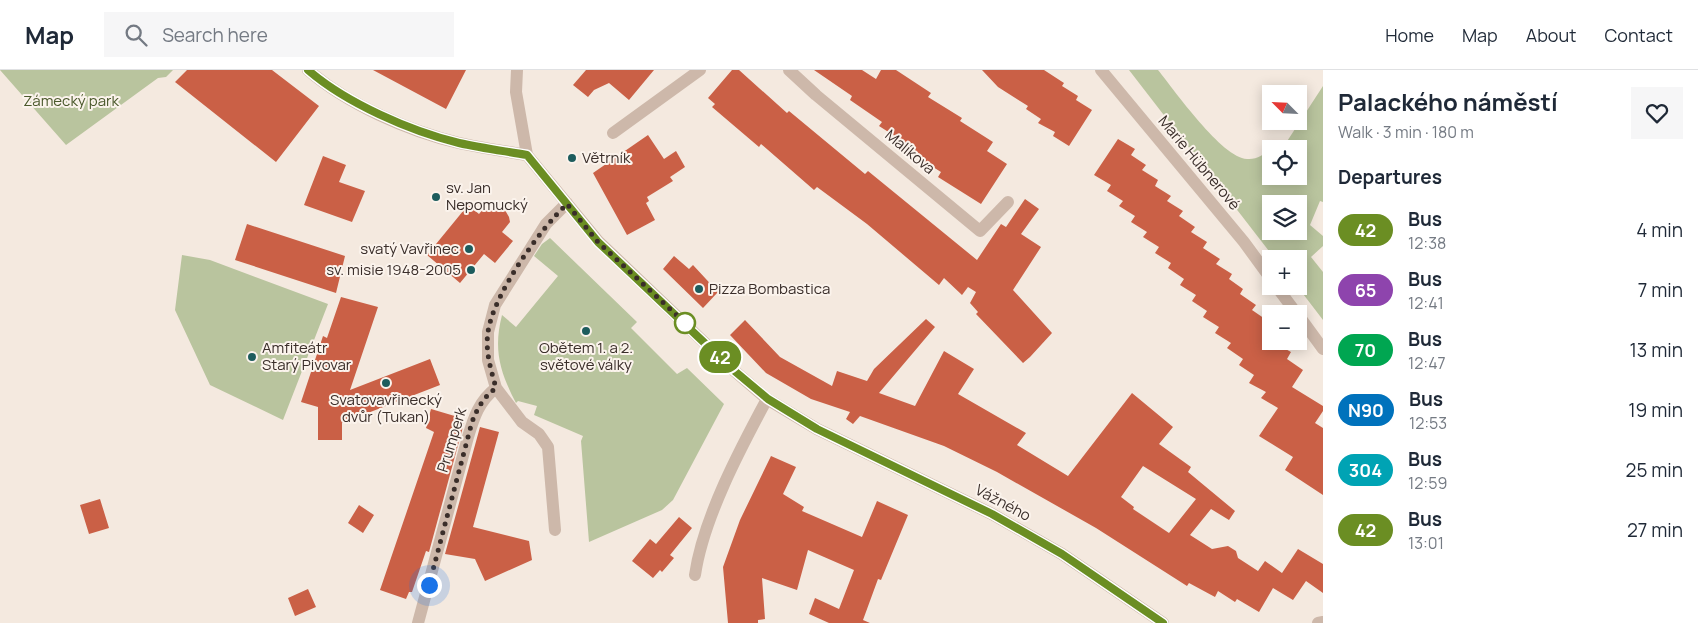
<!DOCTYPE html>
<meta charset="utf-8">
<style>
:root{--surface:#fff;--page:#f6f6f7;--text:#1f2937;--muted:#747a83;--line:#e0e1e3}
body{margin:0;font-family:Manrope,sans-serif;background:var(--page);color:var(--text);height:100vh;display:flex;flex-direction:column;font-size:19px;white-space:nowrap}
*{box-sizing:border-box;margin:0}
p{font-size:16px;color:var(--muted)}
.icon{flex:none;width:28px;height:28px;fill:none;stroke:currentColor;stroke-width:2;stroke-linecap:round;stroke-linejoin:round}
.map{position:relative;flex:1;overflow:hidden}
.side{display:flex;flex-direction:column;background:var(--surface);width:375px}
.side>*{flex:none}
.badge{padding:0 10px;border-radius:16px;font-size:18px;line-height:32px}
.needle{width:32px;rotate:294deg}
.tools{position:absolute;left:1262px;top:15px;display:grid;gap:10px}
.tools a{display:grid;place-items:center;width:45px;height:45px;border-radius:0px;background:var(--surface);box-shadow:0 2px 12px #0003;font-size:25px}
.you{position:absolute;width:25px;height:25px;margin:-12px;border:4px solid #fff;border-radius:50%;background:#1a73e8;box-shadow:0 0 0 8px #1a73e833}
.map>.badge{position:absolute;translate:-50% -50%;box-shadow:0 0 0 2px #fff}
h2{padding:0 15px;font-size:19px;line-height:45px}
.round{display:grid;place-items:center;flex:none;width:52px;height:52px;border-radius:0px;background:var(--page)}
.head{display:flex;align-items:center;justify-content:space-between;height:85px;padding:0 15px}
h1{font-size:24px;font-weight:700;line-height:38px}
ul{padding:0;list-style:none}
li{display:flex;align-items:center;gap:15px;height:60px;padding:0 15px}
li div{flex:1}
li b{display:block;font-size:19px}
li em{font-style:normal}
li .badge{min-width:55px;font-weight:700;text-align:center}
header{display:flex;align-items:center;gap:30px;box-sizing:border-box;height:70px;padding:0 25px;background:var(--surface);border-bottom:1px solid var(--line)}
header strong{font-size:24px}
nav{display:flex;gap:28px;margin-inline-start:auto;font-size:18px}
.search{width:350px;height:45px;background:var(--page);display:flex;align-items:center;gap:12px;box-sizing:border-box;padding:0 18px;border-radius:0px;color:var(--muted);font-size:19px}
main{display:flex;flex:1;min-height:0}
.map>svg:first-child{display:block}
.green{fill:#b9c49e;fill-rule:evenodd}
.building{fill:#ca6046;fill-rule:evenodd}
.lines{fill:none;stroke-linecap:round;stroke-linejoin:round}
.minor{stroke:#cdb8aa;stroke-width:12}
.line-casing{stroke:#fff;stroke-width:11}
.line{stroke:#6b8e23;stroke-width:8}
.walk{stroke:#3a2e2a;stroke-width:5;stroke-dasharray:0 9}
.poi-dot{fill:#1d5c5d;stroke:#fbf3ec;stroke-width:2}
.stop-dot{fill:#fff;stroke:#6b8e23;stroke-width:2.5}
.labels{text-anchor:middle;stroke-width:4;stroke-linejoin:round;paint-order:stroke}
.park-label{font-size:15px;fill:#4b592c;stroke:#fbf3ec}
.street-label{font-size:15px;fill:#3a2e2a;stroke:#fbf3ec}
.poi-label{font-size:15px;fill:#3a2e2a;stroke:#fbf3ec;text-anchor:start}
</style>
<header>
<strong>Map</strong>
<div class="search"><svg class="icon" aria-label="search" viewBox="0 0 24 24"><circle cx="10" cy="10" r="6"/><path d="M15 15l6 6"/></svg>Search here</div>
<nav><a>Home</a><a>Map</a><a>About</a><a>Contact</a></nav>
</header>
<main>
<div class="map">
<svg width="1323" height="553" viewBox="0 0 1323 553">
<rect width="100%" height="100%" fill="#f4e9df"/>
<path class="green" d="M 0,0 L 173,0 L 166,7 L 158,8 L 66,75 Z
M 1129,0 L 1158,0 C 1175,21 1222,88 1247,89 C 1257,90 1263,84 1271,80 L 1271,106 L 1299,106 L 1299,79 L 1282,79 L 1323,16 L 1323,132 L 1320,131 L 1310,155 L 1323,166 L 1323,176 L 1311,187 L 1323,202 L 1323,250 L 1297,216 L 1299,216 L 1299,189 L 1275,189 ZM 1271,134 L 1299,134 L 1299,161 L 1271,161 Z
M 550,168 L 637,252 L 631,258 L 677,304 L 687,298 L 724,334 L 673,430 L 662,440 L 589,472 L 581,371 L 583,366 L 534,345 L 537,336 L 518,331 L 516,333 C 500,302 493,280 502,245 L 516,257 L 558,206 L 534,186 L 542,174 Z
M 182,185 L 210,190 L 328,234 L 283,350 L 210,315 L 175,240 Z"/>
<path class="building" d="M 187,0 L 272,0 L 319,36 L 276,92 L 175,12 Z
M 373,0 L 466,0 L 446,39 Z
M 586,0 L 654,0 L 629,30 L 609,13 L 594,20 L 588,27 L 573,15 Z
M 732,0 L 739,0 L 787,43 L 789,41 L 865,104 L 868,101 L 977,190 L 1001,154 L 1006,157 L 1025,129 L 1039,139 L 1021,164 L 1041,177 L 1013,220 L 1052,263 L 1030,287 L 1023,293 L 976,244 L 978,242 L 970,233 L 976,222 L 968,217 L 962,225 L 944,208 L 939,215 L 867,154 L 817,117 L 814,120 L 761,74 L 759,77 L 712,37 L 715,34 L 708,28 Z
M 814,0 L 862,0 L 876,9 L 881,0 L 896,0 L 931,23 L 928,27 L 962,48 L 960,51 L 993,72 L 987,81 L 1007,94 L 981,134 L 938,107 L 941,102 L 909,82 L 912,77 L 879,56 L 882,52 L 850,30 L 852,26 Z
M 982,0 L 1044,0 L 1064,13 L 1062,16 L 1078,26 L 1076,30 L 1092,40 L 1069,76 L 1053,66 L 1055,62 L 1038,53 L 1041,49 L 1026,39 L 1028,36 L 998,17 Z
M 648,65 L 664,89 L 676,81 L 685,97 L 670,107 L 673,111 L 647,127 L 649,131 L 646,133 L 655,150 L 627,165 L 593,103 Z
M 1118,69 L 1135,79 L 1131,85 L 1146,95 L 1142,100 L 1158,110 L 1155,116 L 1171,126 L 1167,131 L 1183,141 L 1179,146 L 1195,157 L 1191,162 L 1207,172 L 1203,178 L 1220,189 L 1216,194 L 1232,204 L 1229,209 L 1243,219 L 1240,224 L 1256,235 L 1252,240 L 1268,251 L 1264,256 L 1271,260 L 1271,271 L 1291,282 L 1287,289 L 1303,300 L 1292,317 L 1323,336 L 1323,341 L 1315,353 L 1323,358 L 1323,425 L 1285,400 L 1293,387 L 1259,366 L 1278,338 L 1261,328 L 1266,322 L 1249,313 L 1254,305 L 1239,295 L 1243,289 L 1227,278 L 1231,273 L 1215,263 L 1219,257 L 1203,247 L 1207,241 L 1192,231 L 1196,225 L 1180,215 L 1184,209 L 1168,198 L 1171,193 L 1155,183 L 1159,177 L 1143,167 L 1147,162 L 1131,152 L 1135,146 L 1119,136 L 1123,131 L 1107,121 L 1111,115 L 1094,105 Z
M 323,86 L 346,95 L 339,112 L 365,121 L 352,152 L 304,135 Z
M 488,133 L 497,140 L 502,135 L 509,147 L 510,152 L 502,162 L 513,171 L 495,193 L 484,184 L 460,213 L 427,185 L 468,135 L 479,144 Z
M 247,154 L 345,186 L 336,223 L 235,190 Z
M 674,186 L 689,199 L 693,195 L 718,222 L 703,238 L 663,199 Z
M 341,227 L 378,237 L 350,320 L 430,289 L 440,315 L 342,353 L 342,370 L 318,370 L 318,337 L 301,332 L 323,266 L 327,268 Z
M 926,249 L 935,257 L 879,323 L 915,336 L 944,281 L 974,299 L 958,324 L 1026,363 L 1017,375 L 1068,406 L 1132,323 L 1173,357 L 1159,374 L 1191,397 L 1188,402 L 1235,441 L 1229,450 L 1211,439 L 1190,465 L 1212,479 L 1228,476 L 1236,481 L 1238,488 L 1258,501 L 1265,491 L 1282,503 L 1298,479 L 1323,494 L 1323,523 L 1306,511 L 1293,530 L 1273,518 L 1259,542 L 1237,529 L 1235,532 L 1218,521 L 1215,527 L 1189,513 L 1187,516 L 1096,458 L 997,402 L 944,376 L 860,346 L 853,354 L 846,349 L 850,342 L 811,329 L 766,303 L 730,265 L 745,250 L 780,287 L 832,316 L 837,301 L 867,311 L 874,299 ZM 1143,396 L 1196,429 L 1169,463 L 1133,439 L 1134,437 L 1121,427 Z
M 431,339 L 458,347 L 457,351 L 464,353 L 429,482 L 426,481 L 412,522 L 409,522 L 406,529 L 380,520 L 434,362 L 426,358 Z
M 480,357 L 499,362 L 473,457 L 529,471 L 532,490 L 485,511 L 475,489 L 445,484 Z
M 771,386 L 796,397 L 783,424 L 804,437 L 802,441 L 862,467 L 877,431 L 908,445 L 881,510 L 878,509 L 863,550 L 870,553 L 829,553 L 809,544 L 815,528 L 839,539 L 854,500 L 808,480 L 797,520 L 762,508 L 765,549 L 758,550 L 758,553 L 728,553 L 723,497 L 740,450 Z
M 100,429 L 109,458 L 89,464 L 80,435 Z
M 359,435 L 374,445 L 363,463 L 348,453 Z
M 679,447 L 692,458 L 670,485 L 674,488 L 662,502 L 660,500 L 653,508 L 632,491 L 650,469 L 656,474 Z
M 308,519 L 316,537 L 295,546 L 288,528 Z"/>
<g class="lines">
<path class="minor" d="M 308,0 C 347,34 408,61 459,73 C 481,78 504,81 527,85
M 517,0 L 516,22 L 527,85 L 598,171 L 731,298 L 767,329 L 817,359 L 992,444 L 1062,484 L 1163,553
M 789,0 L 816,25 L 980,161 L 1008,132
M 1101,0 L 1244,172 L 1271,209
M 613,63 L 700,0
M 1276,216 L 1297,244
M 1299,246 L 1323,279
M 496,318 L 522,352 L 539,364 L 548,377 L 555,460
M 695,505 C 703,449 740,379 767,329
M 418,553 L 468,367 C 474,347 479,331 496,318 L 488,290 L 488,262 L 495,235 L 546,154 L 567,133
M 1318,553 L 1323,552"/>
</g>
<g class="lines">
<defs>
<path id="line" d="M 308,0 C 346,33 410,61 459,73 C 481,78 504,81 527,85 L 598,172 L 731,298 L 768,329 L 817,359 L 992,444 L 1062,484 L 1163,553"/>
</defs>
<use href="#line" class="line-casing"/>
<use href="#line" class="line"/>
<path class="walk" d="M 429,515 L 472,352 C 478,337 483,328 496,318 C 491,300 485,281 488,262 C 493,225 540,159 567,134 L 598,172 L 685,253"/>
</g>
<g class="poi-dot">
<circle cx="572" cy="88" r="5"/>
<circle cx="436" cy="127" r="5"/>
<circle cx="469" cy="179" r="5"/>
<circle cx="471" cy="200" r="5"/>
<circle cx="699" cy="219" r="5"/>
<circle cx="586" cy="261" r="5"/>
<circle cx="252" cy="287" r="5"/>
<circle cx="386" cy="313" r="5"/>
</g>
<circle class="stop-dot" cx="685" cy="253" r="10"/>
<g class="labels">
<g class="park-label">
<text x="71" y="36">Zámecký park</text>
</g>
<g class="street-label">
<text transform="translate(910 82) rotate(40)" y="5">Malíkova</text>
<text transform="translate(1199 93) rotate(50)" y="5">Marie Hübnerové</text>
<text transform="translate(452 370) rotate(-73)" y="5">Prumperk</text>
<text transform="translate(1003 433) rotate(28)" y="5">Vážného</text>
</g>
<g class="poi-label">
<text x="582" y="93">Větrník</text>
<text x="446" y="123">sv. Jan<tspan x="446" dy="17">Nepomucký</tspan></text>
<text x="459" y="184" text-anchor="end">svatý Vavřinec</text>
<text x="461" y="205" text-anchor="end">sv. misie 1948-2005</text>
<text x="709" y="224">Pizza Bombastica</text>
<text x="262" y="283">Amfiteátr<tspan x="262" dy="17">Starý Pivovar</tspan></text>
<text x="586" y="283" text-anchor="middle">Obětem 1. a 2.<tspan x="586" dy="17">světové války</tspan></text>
<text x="386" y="335" text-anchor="middle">Svatovavřinecký<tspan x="386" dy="17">dvůr (Tukan)</tspan></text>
</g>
</g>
</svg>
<div class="tools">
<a><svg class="needle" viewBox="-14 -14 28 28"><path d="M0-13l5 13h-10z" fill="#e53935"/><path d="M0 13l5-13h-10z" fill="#747a83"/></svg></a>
<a><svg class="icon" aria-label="locate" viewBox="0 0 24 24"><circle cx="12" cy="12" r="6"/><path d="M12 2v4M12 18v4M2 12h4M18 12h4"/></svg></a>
<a><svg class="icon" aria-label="layers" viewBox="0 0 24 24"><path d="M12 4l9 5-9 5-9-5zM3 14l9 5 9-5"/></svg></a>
<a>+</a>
<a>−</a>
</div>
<div class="you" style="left:429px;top:515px"></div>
<b class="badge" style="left:720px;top:287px;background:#6b8e23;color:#fff">42</b>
</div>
<section class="side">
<div class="head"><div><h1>Palackého náměstí</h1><p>Walk · 3 min · 180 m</p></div><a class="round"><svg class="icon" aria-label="heart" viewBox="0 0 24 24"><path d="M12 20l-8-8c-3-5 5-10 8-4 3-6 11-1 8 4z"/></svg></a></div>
<h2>Departures</h2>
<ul>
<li><span class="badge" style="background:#6b8e23;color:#fff">42</span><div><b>Bus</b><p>12:38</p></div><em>4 min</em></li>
<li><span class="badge" style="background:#8e44ad;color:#fff">65</span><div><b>Bus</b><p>12:41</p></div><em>7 min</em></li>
<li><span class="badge" style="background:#00a651;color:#fff">70</span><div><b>Bus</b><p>12:47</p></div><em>13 min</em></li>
<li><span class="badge" style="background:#0072bc;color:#fff">N90</span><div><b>Bus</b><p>12:53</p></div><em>19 min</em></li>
<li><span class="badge" style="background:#00a3b4;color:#fff">304</span><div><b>Bus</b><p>12:59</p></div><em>25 min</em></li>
<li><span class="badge" style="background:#6b8e23;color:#fff">42</span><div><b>Bus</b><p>13:01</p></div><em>27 min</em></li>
</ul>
</section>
</main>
